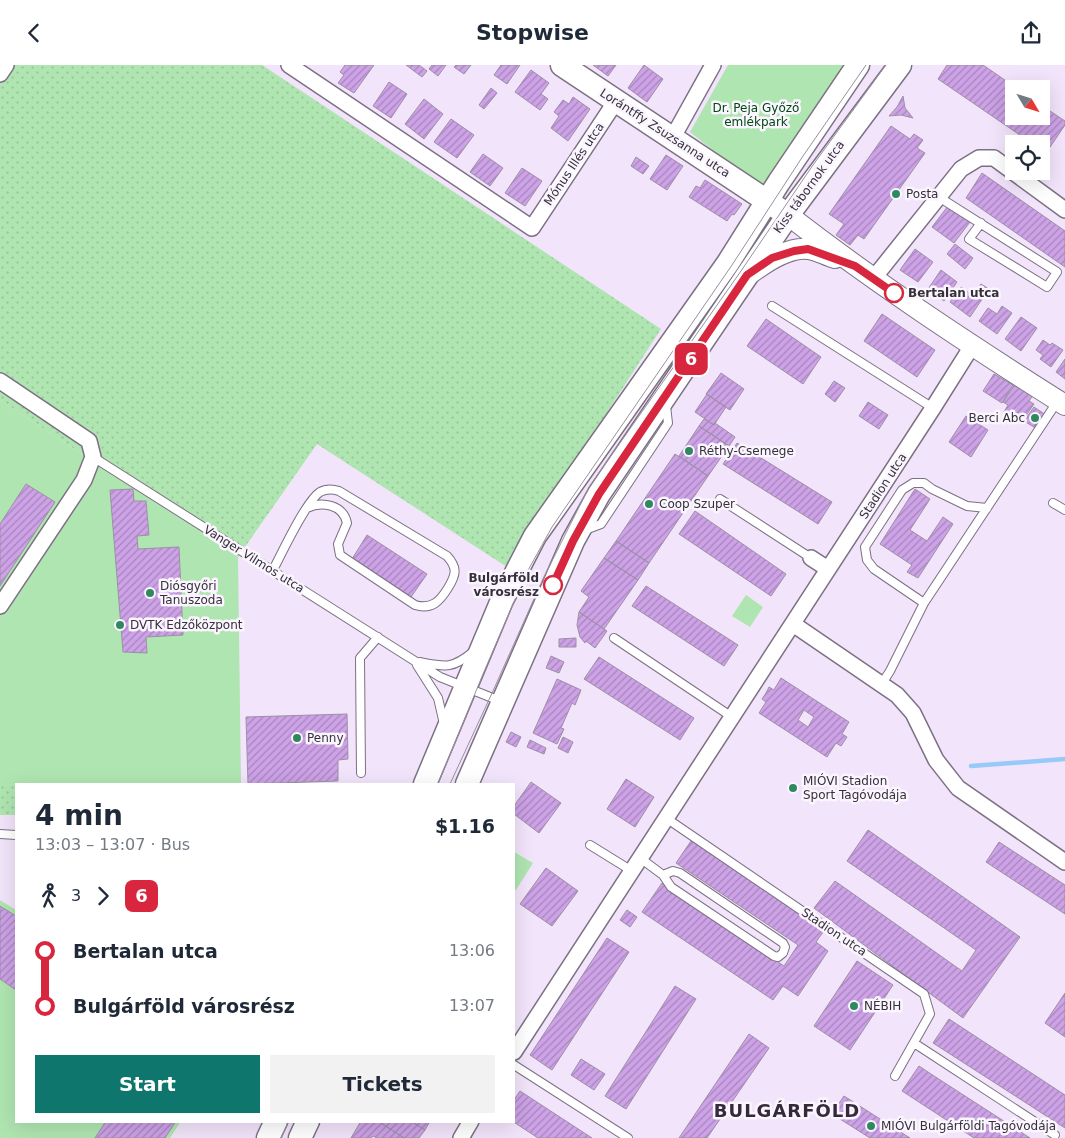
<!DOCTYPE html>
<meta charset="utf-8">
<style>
:root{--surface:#fff;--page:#f2f2f3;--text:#1f2937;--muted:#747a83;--accent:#0f766e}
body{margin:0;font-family:"DejaVu Sans",sans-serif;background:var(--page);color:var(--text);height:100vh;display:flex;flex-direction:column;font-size:19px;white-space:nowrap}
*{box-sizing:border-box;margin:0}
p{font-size:16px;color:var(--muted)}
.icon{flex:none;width:28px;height:28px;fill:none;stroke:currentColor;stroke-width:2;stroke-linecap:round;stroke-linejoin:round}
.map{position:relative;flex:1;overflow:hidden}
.details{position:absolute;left:15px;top:718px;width:500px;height:340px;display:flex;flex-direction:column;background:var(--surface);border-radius:0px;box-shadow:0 5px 20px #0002}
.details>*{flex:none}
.badge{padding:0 10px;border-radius:8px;font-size:18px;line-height:32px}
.needle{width:32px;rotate:128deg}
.buttons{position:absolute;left:1005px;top:15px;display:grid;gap:10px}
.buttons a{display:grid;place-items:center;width:45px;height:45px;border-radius:0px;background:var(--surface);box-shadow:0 5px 20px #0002;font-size:25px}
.map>.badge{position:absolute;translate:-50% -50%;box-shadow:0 0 0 2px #fff}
.legs{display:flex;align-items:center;gap:8px;height:55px;padding:0 20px;font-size:16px}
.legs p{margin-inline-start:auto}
.overview{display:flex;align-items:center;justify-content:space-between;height:85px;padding:0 20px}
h1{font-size:28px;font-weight:800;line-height:38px}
.primary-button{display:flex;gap:10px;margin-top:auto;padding:10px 20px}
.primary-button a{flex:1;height:58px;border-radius:0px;background:var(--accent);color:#fff;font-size:20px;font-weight:800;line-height:58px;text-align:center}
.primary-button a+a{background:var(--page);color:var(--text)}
ul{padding:0 20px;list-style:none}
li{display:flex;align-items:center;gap:18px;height:55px;font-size:19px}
li i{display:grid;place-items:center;width:8px;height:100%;margin:0 6px;background:currentColor}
li i::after{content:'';width:12px;height:12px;margin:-6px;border:4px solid;border-radius:50%;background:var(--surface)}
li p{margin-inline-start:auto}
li:first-child i{background:linear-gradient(#0000 50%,currentColor 0)}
li:last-child i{background:linear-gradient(currentColor 50%,#0000 0)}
header{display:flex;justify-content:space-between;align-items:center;height:65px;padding:0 20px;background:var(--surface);font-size:22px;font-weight:800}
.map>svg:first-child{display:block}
.grass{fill:url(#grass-dots)}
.park{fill:#afe5b1}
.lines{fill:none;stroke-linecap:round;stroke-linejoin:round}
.stream{stroke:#97caf9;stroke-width:4.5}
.building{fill:url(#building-hatch);stroke:#9c90a4;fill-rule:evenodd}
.service-casing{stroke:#7c7183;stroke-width:10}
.minor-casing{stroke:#7c7183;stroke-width:18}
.tertiary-casing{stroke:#7c7183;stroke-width:22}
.secondary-casing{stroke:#7c7183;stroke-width:25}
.service{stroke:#fff;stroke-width:8}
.minor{stroke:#fff;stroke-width:15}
.tertiary{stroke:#fff;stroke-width:20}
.secondary{stroke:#fff;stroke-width:22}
.tram{stroke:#998f9f;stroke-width:1}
.line-1-casing{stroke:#fff;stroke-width:11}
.line-1{stroke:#d7263d;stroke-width:8}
.poi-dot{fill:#2f895e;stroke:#faf5fe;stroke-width:2}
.stop-1-dot{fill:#fff;stroke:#d7263d;stroke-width:2.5}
.labels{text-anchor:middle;stroke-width:5;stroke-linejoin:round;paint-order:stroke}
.park-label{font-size:12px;fill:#004910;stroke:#faf5fe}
.street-label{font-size:12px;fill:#363139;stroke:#faf5fe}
.poi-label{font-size:12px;fill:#363139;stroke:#faf5fe;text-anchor:start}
.stop-label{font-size:12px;font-weight:bold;fill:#363139;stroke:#faf5fe;text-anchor:start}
.district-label{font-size:18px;font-weight:bold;letter-spacing:1px;fill:#342a3a;stroke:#faf5fe}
</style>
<header><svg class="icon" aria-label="back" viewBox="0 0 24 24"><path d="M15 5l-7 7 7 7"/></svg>Stopwise<svg class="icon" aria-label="share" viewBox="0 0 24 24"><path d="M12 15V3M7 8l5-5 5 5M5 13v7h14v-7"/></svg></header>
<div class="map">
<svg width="1065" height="1073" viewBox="0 0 1065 1073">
<defs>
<pattern id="grass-dots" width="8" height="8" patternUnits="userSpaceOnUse" patternTransform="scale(1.25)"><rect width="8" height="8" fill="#afe5b1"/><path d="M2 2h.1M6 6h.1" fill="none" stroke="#97c599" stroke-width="1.8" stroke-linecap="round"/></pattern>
<pattern id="building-hatch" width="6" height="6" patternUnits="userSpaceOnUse" patternTransform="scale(1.25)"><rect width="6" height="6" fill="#cda2e7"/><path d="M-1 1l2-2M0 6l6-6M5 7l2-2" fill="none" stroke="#a785bc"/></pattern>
</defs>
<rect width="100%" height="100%" fill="#f2e4fa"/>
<path class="grass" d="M 0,0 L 262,0 L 661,264 L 507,502 L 317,379 L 238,492 L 0,335 Z
M 0,720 L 16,720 L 16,750 L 0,750 Z"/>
<path class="park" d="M 728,0 L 852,0 L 764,126 L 690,67 Z
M 0,335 L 238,492 L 241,719 L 0,720 Z
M 746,530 L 763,542 L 750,562 L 732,551 Z
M 514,787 L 533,798 L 514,828 Z
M 0,835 L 16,845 L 16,1056 L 181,1056 L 170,1073 L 0,1073 Z"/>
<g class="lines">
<path class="stream" d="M 971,701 L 1065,694"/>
</g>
<path class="building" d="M 345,0 L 374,0 L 354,28 L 338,18 L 344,10 L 340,7 Z
M 406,0 L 419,0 L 427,6 L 422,12 Z
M 432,0 L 446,0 L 438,11 L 429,4 Z
M 456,0 L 471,0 L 464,9 L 454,2 Z
M 501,0 L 520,0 L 507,19 L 494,10 Z
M 593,0 L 616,0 L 608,11 Z
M 644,0 L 663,14 L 647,37 L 628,23 Z
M 947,0 L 983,0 L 1018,24 L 1014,24 L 1014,51 L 1041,51 L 1041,40 L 1065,56 L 1065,60 L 1046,88 L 1041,85 L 1041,79 L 1033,79 L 938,14 Z
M 531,5 L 549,18 L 541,29 L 548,34 L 540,45 L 515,27 Z
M 389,17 L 407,29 L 391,53 L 373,41 Z
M 491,23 L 497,28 L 484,44 L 479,40 Z
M 903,31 L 905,43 L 913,53 L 901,50 L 889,51 L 897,42 Z
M 573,32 L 590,44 L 568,76 L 551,63 L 559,51 L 554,47 L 563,35 L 569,39 Z
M 424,34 L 443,49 L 424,74 L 405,59 Z
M 451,54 L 474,70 L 457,93 L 434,77 Z
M 891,61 L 910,74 L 914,69 L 923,75 L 917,83 L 925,88 L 864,174 L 858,170 L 850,180 L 836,170 L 844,159 L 829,149 Z
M 483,89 L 503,103 L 490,121 L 470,107 Z
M 666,90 L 683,101 L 667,125 L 650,114 Z
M 636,92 L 649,101 L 643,109 L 631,101 Z
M 522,103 L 542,116 L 525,141 L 505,128 Z
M 982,108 L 1065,166 L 1065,202 L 966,133 Z
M 705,115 L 742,139 L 734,150 L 732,149 L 727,156 L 689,132 L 696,121 L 700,123 Z
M 948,141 L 970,157 L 954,178 L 932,162 Z
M 955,179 L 973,193 L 965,204 L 947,189 Z
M 915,184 L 933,197 L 918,217 L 900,205 Z
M 941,205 L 957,217 L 944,236 L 928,224 Z
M 981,219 L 989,224 L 970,252 L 950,237 L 961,222 L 972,230 Z
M 1002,241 L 1012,248 L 997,269 L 979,256 L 988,243 L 997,249 Z
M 882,249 L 935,285 L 917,312 L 864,276 Z
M 1021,252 L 1037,263 L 1021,286 L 1005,274 Z
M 766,254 L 821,292 L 803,319 L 747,281 Z
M 1043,275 L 1050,280 L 1052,278 L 1063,285 L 1051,302 L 1040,294 L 1043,290 L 1036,285 Z
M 1065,294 L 1065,314 L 1056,307 Z
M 721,308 L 744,324 L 730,345 L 706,329 Z
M 994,309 L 1013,320 L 1002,338 L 983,326 Z
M 834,316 L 845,323 L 835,337 L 825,329 Z
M 1015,319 L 1033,330 L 1029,336 L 1034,339 L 1021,358 L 1004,347 L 1008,340 L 1003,337 Z
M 707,329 L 726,342 L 714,360 L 695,347 Z
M 868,337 L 888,350 L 879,364 L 859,351 Z
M 1034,342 L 1046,350 L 1037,364 L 1024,356 Z
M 966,351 L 988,365 L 971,392 L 949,377 Z
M 704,354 L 714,360 L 715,358 L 735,372 L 729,381 L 699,361 Z
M 699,361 L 729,381 L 708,411 L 679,391 Z
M 737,378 L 832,437 L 818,459 L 723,399 Z
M 675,389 L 708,411 L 649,498 L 616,476 Z
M 26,419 L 55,437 L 0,521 L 0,459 Z
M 133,424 L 134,436 L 146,436 L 149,470 L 137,471 L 138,484 L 179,482 L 183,570 L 146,572 L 147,588 L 123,587 L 110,425 Z
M 915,424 L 930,434 L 910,465 L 927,476 L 943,452 L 953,459 L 918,513 L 907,507 L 912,500 L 880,479 Z
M 695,446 L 786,509 L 771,531 L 679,469 Z
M 367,470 L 427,509 L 411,532 L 352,494 Z
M 616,476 L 649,498 L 638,515 L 604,493 Z
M 604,493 L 638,515 L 604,564 L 579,547 L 589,532 L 581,526 Z
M 646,521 L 738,580 L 724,601 L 632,541 Z
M 579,547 L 607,566 L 595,583 L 586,576 L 585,578 L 580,572 L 577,560 Z
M 576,573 L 576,582 L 559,582 L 559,574 Z
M 551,591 L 564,597 L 559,608 L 546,603 Z
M 599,592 L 694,653 L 680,675 L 584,614 Z
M 781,613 L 849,657 L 842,669 L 847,672 L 841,681 L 836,678 L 827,692 L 759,648 L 766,637 L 762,634 L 766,628 L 769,622 L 774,625 ZM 804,645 L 814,652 L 808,662 L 798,655 Z
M 557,614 L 581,625 L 575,640 L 572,638 L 561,663 L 564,664 L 557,679 L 533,668 Z
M 347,649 L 348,694 L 338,695 L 338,716 L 248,719 L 246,652 Z
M 511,667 L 521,672 L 516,682 L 506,677 Z
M 563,672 L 573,677 L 568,688 L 558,683 Z
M 530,675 L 546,683 L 544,689 L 527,682 Z
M 626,714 L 654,732 L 635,762 L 607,744 Z
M 531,717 L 561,738 L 539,768 L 514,749 L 514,741 Z
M 868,765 L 1020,872 L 963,953 L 814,843 L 835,816 L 962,906 L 976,885 L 847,796 Z
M 693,773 L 826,863 L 816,877 L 828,886 L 798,931 L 783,921 L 773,935 L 642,847 L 662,818 L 784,901 L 798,880 L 676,798 Z
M 999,777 L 1065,820 L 1065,849 L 986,797 Z
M 546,803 L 578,826 L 552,861 L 520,839 Z
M 0,841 L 16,851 L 16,925 L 0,914 Z
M 627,845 L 637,852 L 630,862 L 620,855 Z
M 607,873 L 629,887 L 552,1005 L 530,990 Z
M 857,896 L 893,920 L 850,985 L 814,961 Z
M 675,921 L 696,934 L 626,1044 L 605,1031 Z
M 1065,928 L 1065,972 L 1045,958 Z
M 949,954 L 1065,1030 L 1065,1063 L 933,978 Z
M 749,969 L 769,983 L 707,1073 L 679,1073 Z
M 581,994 L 605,1009 L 594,1025 L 571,1010 Z
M 919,1001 L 931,1009 L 1030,1073 L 974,1073 L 902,1026 Z
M 520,1026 L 592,1073 L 538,1073 L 512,1056 L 514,1056 L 514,1035 Z
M 844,1031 L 910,1073 L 870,1073 L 832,1049 Z
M 106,1056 L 176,1056 L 165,1073 L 95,1073 Z
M 361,1056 L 378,1056 L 404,1073 L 377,1073 L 373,1071 L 371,1073 L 351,1073 Z
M 378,1056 L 411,1056 L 425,1065 L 419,1073 L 404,1073 Z
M 411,1056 L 430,1056 L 425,1065 Z"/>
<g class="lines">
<defs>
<path id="service" d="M 939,132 L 945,136 L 1057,207 L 1047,222 L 969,174 L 981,158
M 772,241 L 933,343
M 93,392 L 440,612 L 500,636
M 720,434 L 811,493
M 1053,438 L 1065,445
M 585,465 L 601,459 L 668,358 L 666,341
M 273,505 C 282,488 306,436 320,427 C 327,423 333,424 339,426 L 447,491 C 458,503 456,510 448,523 C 440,536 432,545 415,540 L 340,490 L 338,479 L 347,458 C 343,439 321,436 307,443
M 924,538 L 874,504 L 867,495 L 865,482 L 902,425 L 913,418 L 924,418 L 932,424 L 967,441 L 987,443
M 614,573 L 732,652
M 420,597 C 446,602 452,604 473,587
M 417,600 L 438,633 L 444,659
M 881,620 L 890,606 L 924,538 L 1057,337
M 361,708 L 360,593 L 378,572
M 666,753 L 924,929 L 930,949 L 895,1011
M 0,769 L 16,770
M 590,780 L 632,806
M 640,793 L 663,810 L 671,822 L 774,891 L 778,892 L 783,888 L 785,882 L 783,878 L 680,808 L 673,806 L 663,810
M 914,978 L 1055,1070
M 514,1000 L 628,1073"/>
<path id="minor" d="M 289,0 L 532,163 L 616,36
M 0,9 L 6,0
M 673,72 L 713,0
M 873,214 L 961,104 L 979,93 L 994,93 L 1065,145
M 0,316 L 89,376 L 93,392 L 84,415 L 0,541
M 811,493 L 828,504
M 793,559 L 897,630 L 913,648 L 936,695 L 958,723 L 1065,797
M 514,987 L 933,343 L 972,281
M 461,1073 L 471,1056"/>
<path id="tertiary" d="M 788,150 C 877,219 970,280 1065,340
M 751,208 C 766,197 789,181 809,184 C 817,185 827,191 835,193"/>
<path id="secondary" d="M 562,0 L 779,144
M 425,719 L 502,535 L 535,471 L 728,198 L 779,117 L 858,0
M 467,719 L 573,476 L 599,429 L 788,150 L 900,0
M 268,1073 L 276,1056
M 300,1073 L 308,1056"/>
</defs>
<use href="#service" class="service-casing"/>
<use href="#minor" class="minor-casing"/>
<use href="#tertiary" class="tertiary-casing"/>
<use href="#secondary" class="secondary-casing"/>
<use href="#service" class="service"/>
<use href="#minor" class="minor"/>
<use href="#tertiary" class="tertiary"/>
<use href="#secondary" class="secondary"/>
<path class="tram" d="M 438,719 L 483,609 L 526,509 L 552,462 L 732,200 L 803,91 L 866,0
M 450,719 L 493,626 L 542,516 L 589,422 L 741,206 L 813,100 L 886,0
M 281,1073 L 289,1056"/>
</g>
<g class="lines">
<defs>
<path id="line-1" d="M 553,520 L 573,476 L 599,429 L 747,210 L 772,193 L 794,186 L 808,184 L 855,201 L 894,228"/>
</defs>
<use href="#line-1" class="line-1-casing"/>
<use href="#line-1" class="line-1"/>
</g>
<g class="poi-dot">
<circle cx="896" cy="129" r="5"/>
<circle cx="1035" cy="353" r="5"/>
<circle cx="689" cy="386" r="5"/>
<circle cx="649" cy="439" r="5"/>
<circle cx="150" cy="528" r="5"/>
<circle cx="120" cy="560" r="5"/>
<circle cx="297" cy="673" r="5"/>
<circle cx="793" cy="723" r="5"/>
<circle cx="854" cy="941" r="5"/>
<circle cx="871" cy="1061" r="5"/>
</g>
<g class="stop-1-dot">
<circle cx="894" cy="228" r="9"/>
<circle cx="553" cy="520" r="9"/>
</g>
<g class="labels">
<g class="park-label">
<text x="756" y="47">Dr. Peja Győző<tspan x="756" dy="14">emlékpark</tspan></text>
</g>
<g class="street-label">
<text transform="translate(665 68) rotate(33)" y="4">Lorántffy Zsuzsanna utca</text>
<text transform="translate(574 99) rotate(-56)" y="4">Mónus Illés utca</text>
<text transform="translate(809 122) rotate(-54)" y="4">Kiss tábornok utca</text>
<text transform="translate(883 421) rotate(-57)" y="4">Stadion utca</text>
<text transform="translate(254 494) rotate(32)" y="4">Vanger Vilmos utca</text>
<text transform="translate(834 867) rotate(34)" y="4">Stadion utca</text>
</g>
<g class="poi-label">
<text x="906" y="133">Posta</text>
<text x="1025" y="357" text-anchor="end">Berci Abc</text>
<text x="699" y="390">Réthy-Csemege</text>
<text x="659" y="443">Coop Szuper</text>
<text x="160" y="525">Diósgyőri<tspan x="160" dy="14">Tanuszoda</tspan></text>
<text x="130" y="564">DVTK Edzőközpont</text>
<text x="307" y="677">Penny</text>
<text x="803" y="720">MIÓVI Stadion<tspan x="803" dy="14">Sport Tagóvodája</tspan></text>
<text x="864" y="945">NÉBIH</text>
<text x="881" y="1065">MIÓVI Bulgárföldi Tagóvodája</text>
</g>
<g class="stop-label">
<text x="908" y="232">Bertalan utca</text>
<text x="539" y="517" text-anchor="end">Bulgárföld<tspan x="539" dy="14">városrész</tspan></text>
</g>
<g class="district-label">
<text x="787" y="1052">BULGÁRFÖLD</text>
</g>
</g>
</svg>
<div class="buttons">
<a><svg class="needle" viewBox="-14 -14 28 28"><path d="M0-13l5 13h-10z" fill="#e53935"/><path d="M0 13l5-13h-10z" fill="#747a83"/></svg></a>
<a><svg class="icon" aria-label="locate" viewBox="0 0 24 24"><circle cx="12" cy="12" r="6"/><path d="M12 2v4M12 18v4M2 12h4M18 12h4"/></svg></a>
</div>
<b class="badge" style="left:691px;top:294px;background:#d7263d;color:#fff">6</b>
<section class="details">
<div class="overview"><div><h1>4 min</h1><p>13:03 – 13:07 · Bus</p></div><b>$1.16</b></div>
<div class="legs"><svg class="icon" aria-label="walk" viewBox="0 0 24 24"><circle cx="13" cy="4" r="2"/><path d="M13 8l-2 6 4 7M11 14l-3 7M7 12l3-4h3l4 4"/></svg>3<svg class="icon" aria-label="forward" viewBox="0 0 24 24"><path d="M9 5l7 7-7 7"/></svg><b class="badge" style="background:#d7263d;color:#fff">6</b></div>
<ul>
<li><i style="color:#d7263d"></i><b>Bertalan utca</b><p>13:06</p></li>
<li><i style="color:#d7263d"></i><b>Bulgárföld városrész</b><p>13:07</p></li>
</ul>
<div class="primary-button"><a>Start</a><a>Tickets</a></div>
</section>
</div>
